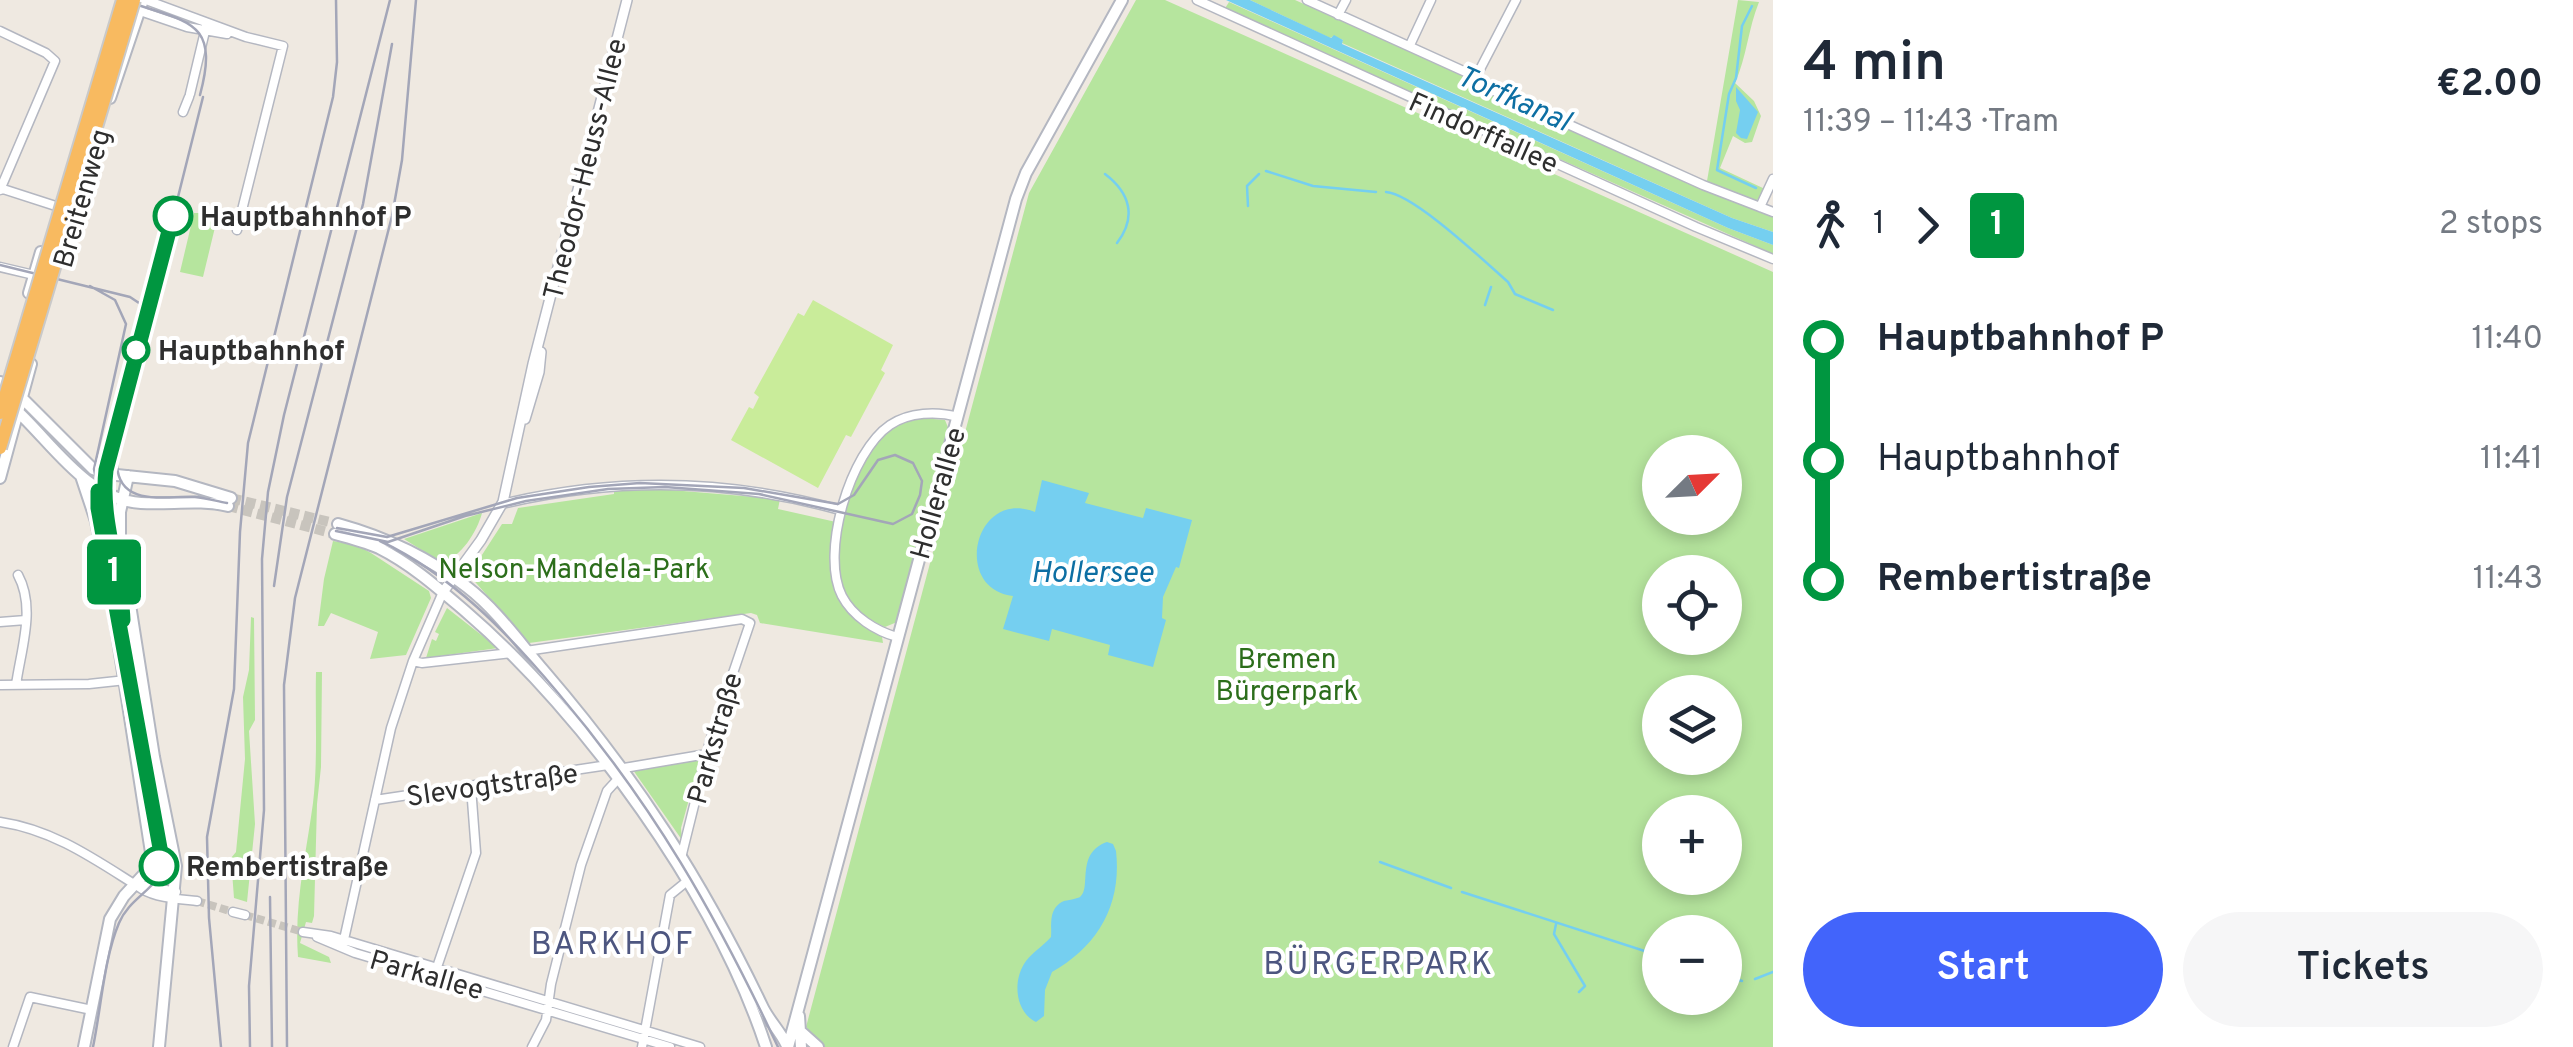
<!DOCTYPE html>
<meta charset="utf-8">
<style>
:root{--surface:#fff;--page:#f6f6f7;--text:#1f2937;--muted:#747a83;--accent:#4264fb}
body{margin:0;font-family:Overpass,sans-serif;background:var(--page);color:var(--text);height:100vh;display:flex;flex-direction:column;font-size:38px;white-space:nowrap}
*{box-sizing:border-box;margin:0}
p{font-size:32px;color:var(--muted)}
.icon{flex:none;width:55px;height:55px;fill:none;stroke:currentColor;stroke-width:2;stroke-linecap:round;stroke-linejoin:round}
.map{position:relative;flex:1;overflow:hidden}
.sheet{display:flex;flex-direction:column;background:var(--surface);width:800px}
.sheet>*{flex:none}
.badge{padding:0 20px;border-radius:8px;font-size:35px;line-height:65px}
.needle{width:65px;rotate:66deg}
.tools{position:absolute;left:1642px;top:435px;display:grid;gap:20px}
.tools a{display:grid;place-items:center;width:100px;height:100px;border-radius:50%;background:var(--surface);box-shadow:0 5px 15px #0003;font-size:50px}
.map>.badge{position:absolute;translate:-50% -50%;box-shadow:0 0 0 5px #fff}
.legs{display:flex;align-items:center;gap:15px;height:110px;padding:0 30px;font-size:32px}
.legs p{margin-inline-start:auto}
.overview{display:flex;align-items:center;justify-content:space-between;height:170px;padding:0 30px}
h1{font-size:55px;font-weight:600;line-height:75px}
.action{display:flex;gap:20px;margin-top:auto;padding:20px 30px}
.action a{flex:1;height:115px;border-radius:60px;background:var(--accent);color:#fff;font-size:40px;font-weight:600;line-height:115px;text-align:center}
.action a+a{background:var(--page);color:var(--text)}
ul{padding:0 30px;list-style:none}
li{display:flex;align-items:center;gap:35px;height:120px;font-size:38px}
li i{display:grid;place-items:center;width:15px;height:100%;margin:0 12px;background:currentColor}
li i::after{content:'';width:25px;height:25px;margin:-12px;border:8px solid;border-radius:50%;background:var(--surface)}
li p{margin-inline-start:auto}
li:first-child i{background:linear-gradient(#0000 50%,currentColor 0)}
li:last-child i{background:linear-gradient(currentColor 50%,#0000 0)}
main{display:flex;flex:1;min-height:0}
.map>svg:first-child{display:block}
.green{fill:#b6e59e;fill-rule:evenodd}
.pitch{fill:#c9ec9a}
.water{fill:#75cff0}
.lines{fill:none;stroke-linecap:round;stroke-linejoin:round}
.stream{stroke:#75cff0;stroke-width:2.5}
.minor-tunnel{stroke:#c8c4bd;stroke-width:8;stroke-dasharray:8 4;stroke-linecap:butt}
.secondary-tunnel{stroke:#c8c4bd;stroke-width:10;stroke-dasharray:10 5;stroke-linecap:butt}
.minor-casing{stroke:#b4b7c1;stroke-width:11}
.tertiary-casing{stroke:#b4b7c1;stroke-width:12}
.secondary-casing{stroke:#b4b7c1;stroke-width:14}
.minor{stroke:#fff;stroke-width:8}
.tertiary{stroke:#fff;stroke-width:9}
.secondary{stroke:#fff;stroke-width:10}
.tram{stroke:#a3a6b8;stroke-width:2.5}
.rail{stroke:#a3a6b8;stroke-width:2.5}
.trunk-bridge-casing{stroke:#c9c9c9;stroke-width:16;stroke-linecap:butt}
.trunk-bridge{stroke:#f8ba60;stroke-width:12}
.line-1-casing{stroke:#fff;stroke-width:22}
.line-1{stroke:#009640;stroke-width:15}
.stop-1-dot{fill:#fff;stroke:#009640;stroke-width:5}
.labels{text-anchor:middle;stroke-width:8;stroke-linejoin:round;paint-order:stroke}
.street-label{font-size:28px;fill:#2e2e2e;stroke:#fff}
.stop-label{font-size:28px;font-weight:bold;fill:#2e2e2e;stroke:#fff;text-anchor:start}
.park-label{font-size:28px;fill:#2c6e1b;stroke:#fff}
.water-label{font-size:30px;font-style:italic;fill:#0d6fa3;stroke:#fff}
.quarter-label{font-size:32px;letter-spacing:2.5px;fill:#4d5680;stroke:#fff}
</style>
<main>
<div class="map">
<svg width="1773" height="1047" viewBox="0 0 1773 1047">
<rect width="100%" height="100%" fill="#efe9e1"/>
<path class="green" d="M 1136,0 L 1165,0 L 1773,272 L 1773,1047 L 823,1047 L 806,1027 L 1029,193 ZM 1660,452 L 1725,452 L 1725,518 L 1660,518 ZM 1660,572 L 1725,572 L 1725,638 L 1660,638 ZM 1660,692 L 1725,692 L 1725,758 L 1660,758 ZM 1660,812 L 1725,812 L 1725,878 L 1660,878 ZM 1660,932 L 1725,932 L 1725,998 L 1660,998 Z
M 1250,0 L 1295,0 L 1773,214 L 1773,232 L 1732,218 L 1342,43 L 1343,40 L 1334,36 L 1330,38 Z
M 1738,0 L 1759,2 C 1748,29 1747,56 1735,83 L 1754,101 L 1761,116 L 1752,142 L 1745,143 L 1733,136 L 1720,168 L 1765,189 L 1762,198 L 1754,201 L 1707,181 Z
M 1229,2 L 1728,228 L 1773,245 L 1773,254 L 1224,10 Z
M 194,213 L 206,213 L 217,219 L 203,277 L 180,272 Z
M 921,418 L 945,420 L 949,430 L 897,622 L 885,627 C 869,620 852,609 844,593 C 825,553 853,461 886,433 C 896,424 908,421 921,418 Z
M 659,489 L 780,499 L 778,509 L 836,522 C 837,574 827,610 882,637 L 883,643 L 760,623 L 757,615 L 751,613 L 529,643 L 469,575 L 502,524 L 512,524 L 518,508 L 614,494 L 614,490 Z
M 482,513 C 477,532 461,557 442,563 L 404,539 Z
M 333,541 L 356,545 L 371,553 L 429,591 L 431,598 L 406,655 L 370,659 L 378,632 L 331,613 L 324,626 L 318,626 L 324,579 Z
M 447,608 L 498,648 L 426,658 L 432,639 L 436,641 L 439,634 L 435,632 Z
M 251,617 L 254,618 L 255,720 L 249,731 L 255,824 L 247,902 L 234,898 L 231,858 L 236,852 L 245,759 L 243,697 L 249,670 Z
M 316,672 L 322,672 L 321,767 L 317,804 L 314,916 L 312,923 L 306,922 L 300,943 L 329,957 L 331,963 L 298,957 C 294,904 306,855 313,803 C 318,761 315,715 316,672 Z
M 700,760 L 681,828 L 682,840 L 633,770 Z"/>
<path class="pitch" d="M 813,300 L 893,345 L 881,370 L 885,373 L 851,437 L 846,435 L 818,488 L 731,440 L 749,407 L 753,409 L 759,397 L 754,393 L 798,313 L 804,316 Z"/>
<path class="water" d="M 1226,0 L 1250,0 L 1331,38 L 1334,35 L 1343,40 L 1342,44 L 1732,218 L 1773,232 L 1773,245 L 1728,228 Z
M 1736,87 L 1758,112 L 1747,139 L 1741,138 L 1736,133 L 1740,110 L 1736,101 Z
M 1042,480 L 1089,493 L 1085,503 L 1143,518 L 1146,508 L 1192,520 L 1179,568 L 1176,567 L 1163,597 L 1162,618 L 1166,620 L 1153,667 L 1108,655 L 1110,645 L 1052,629 L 1049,641 L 1003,629 L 1013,596 C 952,589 974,488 1035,512 Z
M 1107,842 L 1113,844 L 1116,851 C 1122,905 1098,946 1052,972 L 1045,990 L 1044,1016 L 1036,1022 C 1015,1012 1012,980 1026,961 C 1033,952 1043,946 1051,937 C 1052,924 1048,908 1064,901 C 1065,901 1079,898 1080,897 C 1092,888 1075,853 1107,842 Z"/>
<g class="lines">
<path class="stream" d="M 1752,6 L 1742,26 L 1736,78 L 1729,94 L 1717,170 L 1756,188
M 1266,171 L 1313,186 L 1376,192
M 1105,174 C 1130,193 1137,217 1117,243
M 1386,192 C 1414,194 1484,261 1508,282 L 1515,294 L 1553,310
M 1248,206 L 1247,186 L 1259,174
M 1485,305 L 1491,287
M 1380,862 L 1451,888
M 1462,892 L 1660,956
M 1556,924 L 1554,934 L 1585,986 L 1579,992
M 1725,976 L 1742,981
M 1755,979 L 1773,972"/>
<path class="minor-tunnel" d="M 197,901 L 233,912
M 245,915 L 303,932"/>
<path class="secondary-tunnel" d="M 231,498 L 338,524
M 228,506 L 335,534"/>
<defs>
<path id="minor" d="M 146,0 L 246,37 L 283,46 L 237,230
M 1197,0 L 1696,227 L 1773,259
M 1307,0 L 1470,74 L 1481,85 L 1512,99 L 1703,185 L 1773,212
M 140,11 L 187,27 L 227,34
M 1338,15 L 1346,0
M 0,31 L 46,53 L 55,61 L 0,190
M 1410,45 L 1431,0
M 1476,77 L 1516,0
M 190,94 L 206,27
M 183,112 L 189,97
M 0,188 L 65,209
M 1760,207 L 1773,179
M 0,267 L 34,275
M 502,504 C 615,477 729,479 840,510
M 0,622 L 26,620
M 897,637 C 876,631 853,617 842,596 C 820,553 850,452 890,425 C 909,412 937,411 958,417
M 526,651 L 742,619 L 750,623 L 710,741 L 682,854
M 413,661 L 422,663 L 511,653
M 0,685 L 89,684 L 126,680
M 16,685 C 21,649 36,608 18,575
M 624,768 L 707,754
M 375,800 L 608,765
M 0,822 C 55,830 97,861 142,889 C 157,898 180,899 197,901
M 136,884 L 176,892
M 233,912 L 245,915
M 303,932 L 331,936 L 700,1047
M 317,937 L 355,953 L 670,1047
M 343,944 L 391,728 L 413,661 L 443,592
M 436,970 L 476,853 L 471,787
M 13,1047 L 30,997 L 92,1010
M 532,1047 L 546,1020 L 551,984 L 581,865 L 607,791 L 618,779
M 642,1047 L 670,895 L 686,882"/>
<path id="tertiary" d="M 525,419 L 539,372 L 541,352
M 443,592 L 481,540 L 503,502 L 533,364 L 627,0"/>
<path id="secondary" d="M 110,98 L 143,0
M 29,293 L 41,252
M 0,382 L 23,399 L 93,469 L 107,474 L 175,481 L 231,498
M 16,410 C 53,444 86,499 141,503 C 170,505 199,499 228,506
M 81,476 L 96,521 L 113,608 L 152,859 L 148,870 L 124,896 L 110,919 L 84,1047
M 128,476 L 120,512 L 120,541 L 154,757 L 176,866 L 159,1047
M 0,478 L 31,364
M 338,524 C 385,537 428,557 467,587 C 497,610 519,642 544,671 C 636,778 702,880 763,1008 C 770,1022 781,1032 787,1046
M 335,534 C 350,538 365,542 379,548 C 411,564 438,588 465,611 C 586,715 716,895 766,1047
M 799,1016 L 801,1047
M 799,1030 L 818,1047
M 788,1047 L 1016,199 L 1026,173 L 1122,0"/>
</defs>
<use href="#minor" class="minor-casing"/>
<use href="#tertiary" class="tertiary-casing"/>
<use href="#secondary" class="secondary-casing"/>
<use href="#minor" class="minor"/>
<use href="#tertiary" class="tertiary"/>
<use href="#secondary" class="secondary"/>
<path class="tram" d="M 124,0 C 185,23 221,17 200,95
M 0,265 L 130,297 L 145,307 L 153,323
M 90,286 L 115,300 L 126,324 L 94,469 L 166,853 C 165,888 131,894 119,923 C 104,958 101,1009 93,1047
M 134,355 L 155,289 L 203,97
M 117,465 C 119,507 165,496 195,497 C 206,498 216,501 227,503
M 106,508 L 147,343
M 336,531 L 388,542 L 465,516 L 526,501 L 608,489 L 665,487 L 759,494 L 893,524 L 912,514 L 920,495 L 922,481 L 913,463 L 895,455 L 878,460 L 854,495 L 838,504 L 744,488 L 640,483 L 589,487 L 517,498 L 387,537 L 337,528
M 380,541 C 452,575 508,633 558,693 C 654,806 715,913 778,1047"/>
<path class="rail" d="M 274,586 L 287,497 L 363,204 L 392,44
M 270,897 L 272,1047
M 221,1047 L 209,918 L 207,837 L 234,689 L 240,532 L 248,443 L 333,97 L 337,62 L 336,0
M 250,1047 L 249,986 L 264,810 L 262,559 L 268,492 L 284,415 L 390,0
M 287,1047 L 284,685 L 295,598 L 392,216 L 402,160 L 416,0"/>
<defs>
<path id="trunk-bridge" d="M 0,413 L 123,0
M 0,448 L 134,0"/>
</defs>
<use href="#trunk-bridge" class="trunk-bridge-casing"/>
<use href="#trunk-bridge" class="trunk-bridge"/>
</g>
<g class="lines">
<defs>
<path id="line-1" d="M 159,866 L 160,848 L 98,508 L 98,491 L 123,620 C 121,570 100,520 106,470 L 173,216"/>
</defs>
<use href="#line-1" class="line-1-casing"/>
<use href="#line-1" class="line-1"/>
</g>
<g class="stop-1-dot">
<circle cx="173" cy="216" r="18"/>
<circle cx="136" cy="350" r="12"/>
<circle cx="159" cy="866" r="18"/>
</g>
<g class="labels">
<g class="street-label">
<text transform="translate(1484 132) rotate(24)" y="10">Findorffallee</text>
<text transform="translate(584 169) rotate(-76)" y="10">Theodor-Heuss-Allee</text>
<text transform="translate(81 198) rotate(-74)" y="10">Breitenweg</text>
<text transform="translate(937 493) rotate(-74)" y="10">Hollerallee</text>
<text transform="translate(714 738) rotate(-74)" y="10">Parkstraße</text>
<text transform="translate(492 784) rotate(-8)" y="10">Slevogtstraße</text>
<text transform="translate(427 974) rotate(16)" y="10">Parkallee</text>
</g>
<g class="stop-label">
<text x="200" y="226">Hauptbahnhof P</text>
<text x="158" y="360">Hauptbahnhof</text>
<text x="186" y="876">Rembertistraße</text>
</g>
<g class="park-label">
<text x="574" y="578">Nelson-Mandela-Park</text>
<text x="1287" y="668">Bremen<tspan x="1287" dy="32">Bürgerpark</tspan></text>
</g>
<g class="water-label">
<text transform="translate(1514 98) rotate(24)" y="10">Torfkanal</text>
<text x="1092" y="582">Hollersee</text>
</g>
<g class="quarter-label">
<text x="613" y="954">BARKHOF</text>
<text x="1379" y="974">BÜRGERPARK</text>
</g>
</g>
</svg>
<div class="tools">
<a><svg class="needle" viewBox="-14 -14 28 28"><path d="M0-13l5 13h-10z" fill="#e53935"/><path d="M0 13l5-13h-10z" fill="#747a83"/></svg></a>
<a><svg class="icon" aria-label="locate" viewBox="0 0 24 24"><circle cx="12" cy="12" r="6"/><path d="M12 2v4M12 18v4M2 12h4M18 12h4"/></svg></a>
<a><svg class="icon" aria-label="layers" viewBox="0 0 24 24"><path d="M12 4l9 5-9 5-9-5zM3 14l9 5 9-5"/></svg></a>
<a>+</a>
<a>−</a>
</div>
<b class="badge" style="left:114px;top:572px;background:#009640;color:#fff">1</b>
</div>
<section class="sheet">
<div class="overview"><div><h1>4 min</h1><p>11:39 – 11:43 · Tram</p></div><b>€2.00</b></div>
<div class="legs"><svg class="icon" aria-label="walk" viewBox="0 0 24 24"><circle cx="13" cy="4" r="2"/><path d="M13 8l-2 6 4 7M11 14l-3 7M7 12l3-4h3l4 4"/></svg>1<svg class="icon" aria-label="forward" viewBox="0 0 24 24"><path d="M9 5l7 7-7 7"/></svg><b class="badge" style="background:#009640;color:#fff">1</b><p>2 stops</p></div>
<ul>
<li><i style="color:#009640"></i><b>Hauptbahnhof P</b><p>11:40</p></li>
<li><i style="color:#009640"></i><span>Hauptbahnhof</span><p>11:41</p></li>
<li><i style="color:#009640"></i><b>Rembertistraße</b><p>11:43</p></li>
</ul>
<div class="action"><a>Start</a><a>Tickets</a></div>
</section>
</main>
